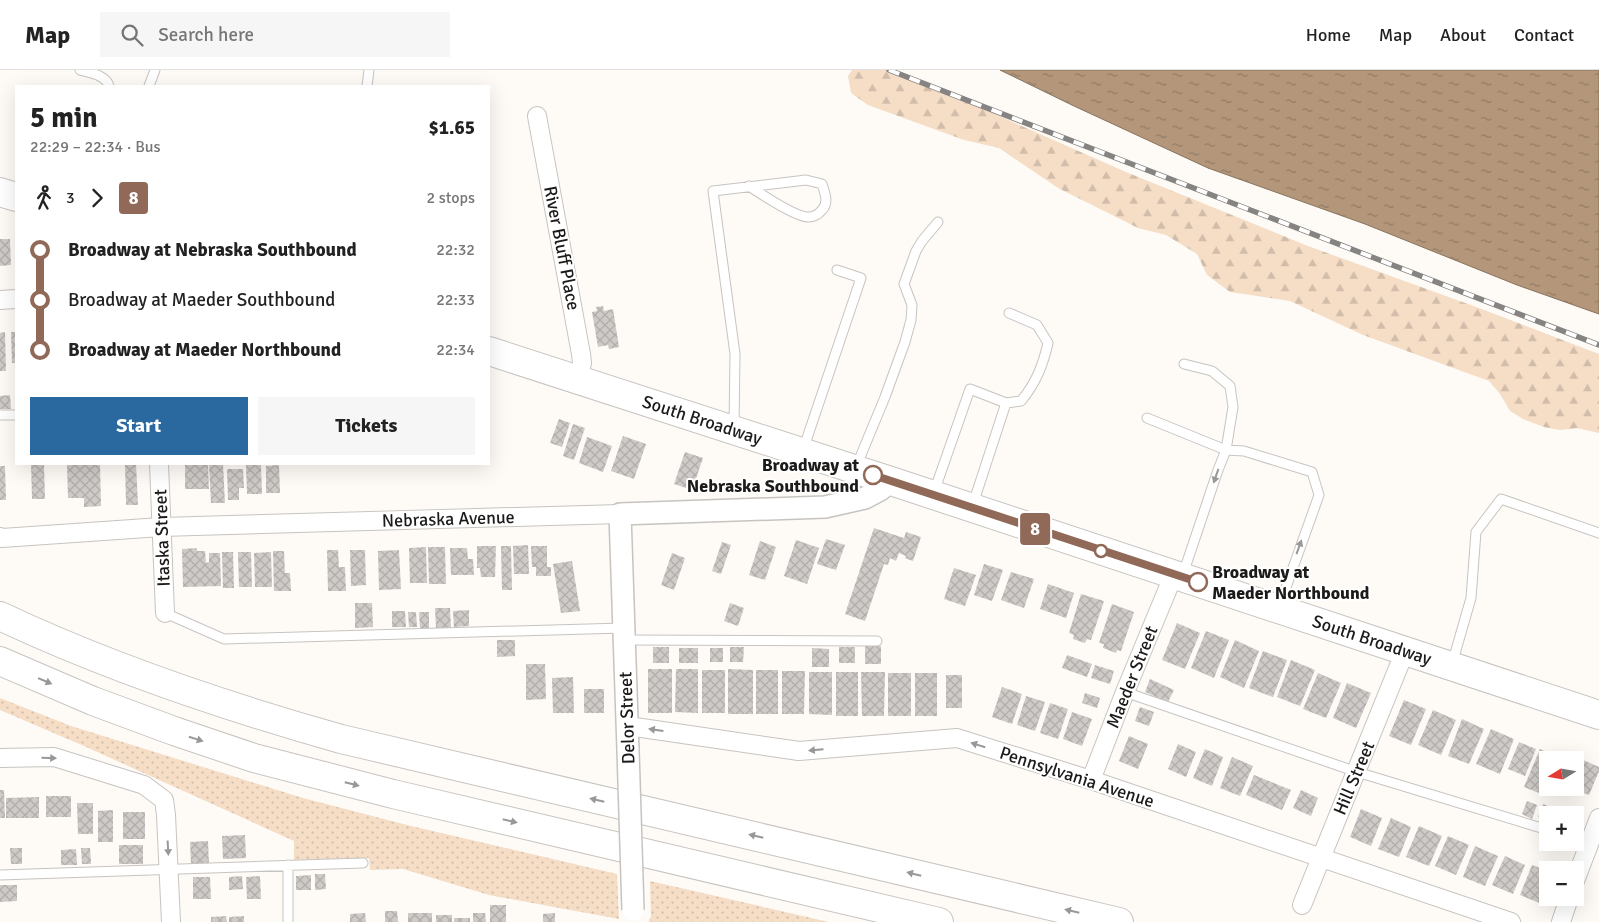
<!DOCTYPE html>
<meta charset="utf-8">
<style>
:root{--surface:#fff;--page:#f6f6f6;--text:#222;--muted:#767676;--line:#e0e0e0;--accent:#29699f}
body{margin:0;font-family:Signika,sans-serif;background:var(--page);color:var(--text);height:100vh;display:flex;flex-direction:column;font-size:19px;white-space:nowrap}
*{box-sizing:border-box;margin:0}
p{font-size:16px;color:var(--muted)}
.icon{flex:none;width:28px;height:28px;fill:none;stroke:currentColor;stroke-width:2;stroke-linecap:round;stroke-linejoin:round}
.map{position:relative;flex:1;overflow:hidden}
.panel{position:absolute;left:15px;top:15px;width:475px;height:380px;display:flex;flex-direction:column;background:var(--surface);border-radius:0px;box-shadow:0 5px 20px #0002}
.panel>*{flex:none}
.badge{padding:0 10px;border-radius:4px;font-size:18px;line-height:32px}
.needle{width:32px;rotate:259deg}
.fabs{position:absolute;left:1539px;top:681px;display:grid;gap:10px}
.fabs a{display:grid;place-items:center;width:45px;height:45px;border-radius:0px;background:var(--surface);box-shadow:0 5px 20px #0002;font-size:25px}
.map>.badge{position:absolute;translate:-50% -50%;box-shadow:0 0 0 2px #fff}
.legs{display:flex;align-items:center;gap:8px;height:55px;padding:0 15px;font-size:16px}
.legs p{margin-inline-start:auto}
.head{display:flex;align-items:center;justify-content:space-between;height:85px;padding:0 15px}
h1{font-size:28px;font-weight:700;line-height:38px}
.cta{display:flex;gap:10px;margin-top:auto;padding:10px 15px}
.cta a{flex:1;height:58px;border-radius:0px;background:var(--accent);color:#fff;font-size:20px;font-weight:700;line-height:58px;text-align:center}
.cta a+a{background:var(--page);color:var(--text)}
ul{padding:0 15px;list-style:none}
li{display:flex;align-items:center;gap:18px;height:50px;font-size:19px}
li i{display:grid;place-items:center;width:8px;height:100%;margin:0 6px;background:currentColor}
li i::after{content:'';width:12px;height:12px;margin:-6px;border:4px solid;border-radius:50%;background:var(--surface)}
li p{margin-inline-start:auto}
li:first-child i{background:linear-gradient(#0000 50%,currentColor 0)}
li:last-child i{background:linear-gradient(currentColor 50%,#0000 0)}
header{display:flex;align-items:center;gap:30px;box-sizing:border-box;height:70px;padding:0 25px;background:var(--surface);border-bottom:1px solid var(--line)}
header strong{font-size:24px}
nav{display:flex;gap:28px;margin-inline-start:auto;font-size:18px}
.search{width:350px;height:45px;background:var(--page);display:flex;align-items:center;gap:12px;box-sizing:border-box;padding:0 18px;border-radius:0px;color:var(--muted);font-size:19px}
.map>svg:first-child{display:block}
.grass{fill:url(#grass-dots)}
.forest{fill:url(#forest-firs)}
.water{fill:url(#water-ripples);stroke:#86725d}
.building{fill:url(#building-cross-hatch)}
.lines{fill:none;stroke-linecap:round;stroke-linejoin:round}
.service-casing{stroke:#c7c4c0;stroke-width:11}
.minor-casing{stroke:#c7c4c0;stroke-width:20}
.tertiary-casing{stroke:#c7c4c0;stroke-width:24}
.primary-casing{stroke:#c7c4c0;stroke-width:30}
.motorway-casing{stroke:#c7c4c0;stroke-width:30}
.service{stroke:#fff;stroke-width:9}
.minor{stroke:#fff;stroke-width:18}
.tertiary{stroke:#fff;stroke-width:21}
.primary{stroke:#fff;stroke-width:28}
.motorway{stroke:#fff;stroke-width:28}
.rail-casing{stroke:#868482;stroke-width:5.5}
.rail{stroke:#fff;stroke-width:4;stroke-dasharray:11;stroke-linecap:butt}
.tertiary-bridge-casing{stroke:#c7c4c0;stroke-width:24;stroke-linecap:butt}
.tertiary-bridge{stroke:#fff;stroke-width:21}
.oneway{fill:#999898}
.line-1-casing{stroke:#fff;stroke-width:11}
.line-1{stroke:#916958;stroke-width:8}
.stop-1-dot{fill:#fff;stroke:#916958;stroke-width:2.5}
.labels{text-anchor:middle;stroke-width:4;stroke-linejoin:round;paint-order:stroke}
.street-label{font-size:18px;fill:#1c1b1a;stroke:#fff}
.stop-label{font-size:18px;font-weight:bold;fill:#1c1b1a;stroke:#fff;text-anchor:end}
</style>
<header>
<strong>Map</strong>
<div class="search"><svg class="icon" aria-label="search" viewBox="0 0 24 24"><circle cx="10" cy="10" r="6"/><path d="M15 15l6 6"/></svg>Search here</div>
<nav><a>Home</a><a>Map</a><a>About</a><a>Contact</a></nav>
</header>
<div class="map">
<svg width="1599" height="852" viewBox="0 0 1599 852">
<defs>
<pattern id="grass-dots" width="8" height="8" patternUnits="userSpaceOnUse" patternTransform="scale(1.25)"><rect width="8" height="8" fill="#f5ddc6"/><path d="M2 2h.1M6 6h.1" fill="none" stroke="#d1bdaa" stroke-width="1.8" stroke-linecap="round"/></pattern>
<pattern id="forest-firs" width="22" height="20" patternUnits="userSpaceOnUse" patternTransform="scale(1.25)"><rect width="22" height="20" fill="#f5ddc6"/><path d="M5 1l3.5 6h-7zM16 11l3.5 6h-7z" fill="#d1bdaa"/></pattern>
<pattern id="water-ripples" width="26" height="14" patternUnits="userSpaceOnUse" patternTransform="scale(1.25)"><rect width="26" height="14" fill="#b4977a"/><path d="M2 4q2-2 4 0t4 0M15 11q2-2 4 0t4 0" fill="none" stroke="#927a63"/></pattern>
<pattern id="building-cross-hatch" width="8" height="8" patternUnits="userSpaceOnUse" patternTransform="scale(1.25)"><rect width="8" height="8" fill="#cecac7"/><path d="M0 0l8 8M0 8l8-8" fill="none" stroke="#b0adaa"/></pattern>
</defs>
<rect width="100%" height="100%" fill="#fefbf7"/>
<path class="grass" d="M 0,628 L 71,656 L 303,728 L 407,755 L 617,804 L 619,849 L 489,825 L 403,799 L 370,800 L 369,788 L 294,790 L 294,771 L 84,676 L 0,640 Z
M 650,811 L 829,852 L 649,852 L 649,849 L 651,847 Z"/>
<path class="forest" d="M 852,0 L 895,0 L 1126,102 L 1308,176 L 1479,238 L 1599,284 L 1599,363 L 1577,358 L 1560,360 L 1544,357 L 1523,349 L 1510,341 L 1500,324 L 1489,311 L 1363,265 L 1290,231 L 1230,222 L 1207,205 L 1197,184 L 1166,165 L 1138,158 L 1058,118 L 999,78 L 964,70 L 868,35 L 851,23 L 848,6 Z"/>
<path class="water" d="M 1000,0 L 1599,0 L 1599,244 L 1517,215 L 1365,154 L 1208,98 L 1074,36 Z"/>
<path class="building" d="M 0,169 L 10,169 L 11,195 L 0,196 Z
M 603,236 L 604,241 L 613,239 L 619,277 L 609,279 L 608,275 L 598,277 L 592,242 L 597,241 L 596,237 Z
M 5,262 L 6,301 L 0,301 L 0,263 Z
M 11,262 L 16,262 L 16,293 L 12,293 Z
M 10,325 L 11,339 L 0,339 L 0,326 Z
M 559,349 L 570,353 L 562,377 L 550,373 Z
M 573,354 L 585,358 L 574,390 L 563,386 Z
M 623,366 L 646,374 L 634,409 L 611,401 Z
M 587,367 L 612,376 L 603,402 L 579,393 Z
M 685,382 L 703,388 L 692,420 L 674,414 Z
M 31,394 L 44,394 L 45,429 L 32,429 Z
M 67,394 L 100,394 L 101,436 L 84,437 L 84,428 L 68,428 Z
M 125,394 L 136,394 L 138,435 L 126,435 Z
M 185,394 L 208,394 L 209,419 L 185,419 Z
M 209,394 L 223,394 L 225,433 L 211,433 Z
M 246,395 L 261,395 L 262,424 L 247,424 Z
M 279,395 L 280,423 L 266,423 L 266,396 Z
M 0,396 L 5,396 L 6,430 L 0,430 Z
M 227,399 L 243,399 L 244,418 L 239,418 L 239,430 L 228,430 Z
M 874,458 L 904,468 L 906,462 L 921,467 L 913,491 L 905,488 L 906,486 L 899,483 L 896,491 L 890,488 L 888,495 L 884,494 L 865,551 L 845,544 Z
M 826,469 L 845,475 L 836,500 L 817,494 Z
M 796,470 L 819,478 L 807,514 L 784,506 Z
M 760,471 L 776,477 L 765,510 L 749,505 Z
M 722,472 L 731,475 L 721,504 L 712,501 Z
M 528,475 L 529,504 L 514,504 L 513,476 Z
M 477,476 L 496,476 L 495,507 L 481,507 L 480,498 L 477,498 Z
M 501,476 L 511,476 L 512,520 L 502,520 Z
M 531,476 L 547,476 L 547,497 L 551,497 L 551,506 L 536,506 L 536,497 L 532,497 Z
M 426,477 L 427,513 L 410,513 L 409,478 Z
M 428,477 L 445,477 L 446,514 L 429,514 Z
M 197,478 L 197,481 L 205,481 L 206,493 L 209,492 L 209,483 L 220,483 L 221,516 L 183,517 L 182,479 Z
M 450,478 L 467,478 L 468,489 L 473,489 L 474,505 L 451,505 Z
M 327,480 L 338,480 L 339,497 L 345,497 L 346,521 L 328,521 Z
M 350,480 L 365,480 L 366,515 L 351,516 Z
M 399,480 L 401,519 L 379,520 L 378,481 Z
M 273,481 L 284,481 L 285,503 L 290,503 L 291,521 L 274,521 Z
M 222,482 L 233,482 L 234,518 L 223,518 Z
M 238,482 L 251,482 L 252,517 L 239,517 Z
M 271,482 L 272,517 L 255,517 L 254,483 Z
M 672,483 L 685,488 L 674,520 L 661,515 Z
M 572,491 L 580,541 L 561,543 L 553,494 Z
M 984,494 L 1003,500 L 992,531 L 974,525 Z
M 954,498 L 976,505 L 965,536 L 944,529 Z
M 1011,502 L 1034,509 L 1024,538 L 1001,530 Z
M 1048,514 L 1074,523 L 1066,548 L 1040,539 Z
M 1081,524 L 1104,531 L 1091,570 L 1087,569 L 1085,573 L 1073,569 L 1074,565 L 1069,563 Z
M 355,533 L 372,533 L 373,557 L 355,558 Z
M 730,533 L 744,538 L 738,556 L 724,551 Z
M 1112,534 L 1134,542 L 1121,581 L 1117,580 L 1116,583 L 1103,578 L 1104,574 L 1099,573 Z
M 435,538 L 450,538 L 451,558 L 436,558 Z
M 469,540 L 469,556 L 454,557 L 453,541 Z
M 392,541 L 405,541 L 406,557 L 392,557 Z
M 408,542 L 416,542 L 417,557 L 409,557 Z
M 419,542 L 429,542 L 429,558 L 420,558 Z
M 1177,553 L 1200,563 L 1185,599 L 1162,590 Z
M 1206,561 L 1229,570 L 1214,608 L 1191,598 Z
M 497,570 L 515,570 L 515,586 L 497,587 Z
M 1235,570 L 1259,581 L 1244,618 L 1220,607 Z
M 865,576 L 881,576 L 881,594 L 865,594 Z
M 653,577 L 669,577 L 669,593 L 653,593 Z
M 730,577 L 744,577 L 743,592 L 730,592 Z
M 839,577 L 855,577 L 855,593 L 839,593 Z
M 679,578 L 698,578 L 698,593 L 679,593 Z
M 710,578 L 723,578 L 723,592 L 710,592 Z
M 812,578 L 829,579 L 829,597 L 812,597 Z
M 1263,581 L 1287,590 L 1273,627 L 1249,618 Z
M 1067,585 L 1092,594 L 1087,607 L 1062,598 Z
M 1291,590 L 1315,600 L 1300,636 L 1277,627 Z
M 526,594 L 545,594 L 546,629 L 526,630 Z
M 1095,595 L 1114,601 L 1110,614 L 1091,608 Z
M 648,599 L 672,599 L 672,643 L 648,643 Z
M 676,599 L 698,599 L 698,643 L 675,642 Z
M 728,599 L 753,600 L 753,644 L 728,644 Z
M 702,600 L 725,600 L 725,643 L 702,643 Z
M 756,600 L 778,600 L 778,644 L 756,644 Z
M 782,601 L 805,601 L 804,644 L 782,644 Z
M 809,602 L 832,602 L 832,645 L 809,644 Z
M 836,602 L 858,602 L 858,646 L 836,646 Z
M 861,602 L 885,602 L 884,646 L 862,646 Z
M 888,603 L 911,603 L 911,646 L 888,646 Z
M 915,603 L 937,603 L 937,646 L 915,646 Z
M 1318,603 L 1341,613 L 1326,648 L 1303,639 Z
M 946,605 L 962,605 L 962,638 L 946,638 Z
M 573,607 L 574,643 L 553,643 L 552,608 Z
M 1150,609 L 1174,620 L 1168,632 L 1145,622 Z
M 1347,613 L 1371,623 L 1356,658 L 1333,648 Z
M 1002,617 L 1022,624 L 1012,654 L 992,647 Z
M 584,619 L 604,619 L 604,643 L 584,643 Z
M 1085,623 L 1100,628 L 1097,638 L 1082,633 Z
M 1026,626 L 1045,632 L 1035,661 L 1017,655 Z
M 1404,630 L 1426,639 L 1411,675 L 1389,666 Z
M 1050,633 L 1068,639 L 1058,669 L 1040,663 Z
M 1140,637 L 1154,642 L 1149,656 L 1135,651 Z
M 1433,640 L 1456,650 L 1441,685 L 1418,675 Z
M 1072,642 L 1092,649 L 1082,676 L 1063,669 Z
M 1462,649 L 1484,659 L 1469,694 L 1448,686 Z
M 1491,659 L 1514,669 L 1500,704 L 1476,694 Z
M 1129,666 L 1148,674 L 1138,699 L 1119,691 Z
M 1519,672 L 1536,679 L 1525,706 L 1508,699 Z
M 1178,674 L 1196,682 L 1186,707 L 1168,699 Z
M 1205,679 L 1223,687 L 1212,716 L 1193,708 Z
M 1540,679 L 1557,686 L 1556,690 L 1548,690 L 1548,710 L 1546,714 L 1543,713 L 1539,723 L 1524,717 Z
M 1232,687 L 1253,696 L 1240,726 L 1220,718 Z
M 1583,690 L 1599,697 L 1599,701 L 1589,725 L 1571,718 L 1575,718 L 1575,710 Z
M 1254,705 L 1291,720 L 1282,740 L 1246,725 Z
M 0,720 L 4,720 L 5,748 L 0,748 Z
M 1301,720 L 1318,728 L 1311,746 L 1293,738 Z
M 46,726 L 71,726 L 71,747 L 46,747 Z
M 39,727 L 39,748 L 6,748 L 6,728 Z
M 1527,731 L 1537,735 L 1532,749 L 1522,744 Z
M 77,733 L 93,733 L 93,764 L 78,764 Z
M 1543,734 L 1559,741 L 1558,745 L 1548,745 L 1548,751 L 1538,747 Z
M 1361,739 L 1382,748 L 1371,776 L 1350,767 Z
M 113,740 L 113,772 L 98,772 L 98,741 Z
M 123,742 L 145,742 L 145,769 L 123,769 Z
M 1391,748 L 1411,757 L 1399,787 L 1378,779 Z
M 1419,756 L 1442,766 L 1429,796 L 1406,787 Z
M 245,765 L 246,788 L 223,789 L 222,766 Z
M 1448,766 L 1469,775 L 1456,805 L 1435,796 Z
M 208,771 L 209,794 L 191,794 L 190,772 Z
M 119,775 L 143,775 L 143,794 L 119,794 Z
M 1475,776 L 1498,786 L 1485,816 L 1463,807 Z
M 10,778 L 22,778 L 22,794 L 11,794 Z
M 81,778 L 90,778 L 91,794 L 82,794 Z
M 76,779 L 77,795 L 61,795 L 61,780 Z
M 1505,786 L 1525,795 L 1513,824 L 1492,815 Z
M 1532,795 L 1548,801 L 1548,822 L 1542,834 L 1520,825 Z
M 315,804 L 325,804 L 326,819 L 315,820 Z
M 311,805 L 311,820 L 296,820 L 296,806 Z
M 242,806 L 243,819 L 229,820 L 229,807 Z
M 260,806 L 261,829 L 247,829 L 246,807 Z
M 193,807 L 210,807 L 211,829 L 193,829 Z
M 0,815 L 17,815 L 17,831 L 0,832 Z
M 490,835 L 506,835 L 506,852 L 490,852 Z
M 385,841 L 397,841 L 398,852 L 385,852 Z
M 365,843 L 366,852 L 350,852 L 350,844 Z
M 408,843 L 432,843 L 432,852 L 408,852 Z
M 473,843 L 485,843 L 486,852 L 473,852 Z
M 555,843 L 555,852 L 543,852 L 543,844 Z
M 436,845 L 452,845 L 452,852 L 436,852 Z
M 226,846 L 227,852 L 211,852 L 211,847 Z
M 244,846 L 244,852 L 229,852 L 229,847 Z
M 454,848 L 470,848 L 470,852 L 454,852 Z"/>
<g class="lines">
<defs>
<path id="service" d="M 80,0 C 90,3 106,5 109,16
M 149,16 L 155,0
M 367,16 L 369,0
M 1006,333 L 1021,331 C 1036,313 1043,295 1048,273 L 1037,255 L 1009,243
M 0,345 L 16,345
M 1147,348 L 1226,380 L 1233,337 L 1230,316 L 1212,301 L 1184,294
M 734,358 L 735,284 L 713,121 L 806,110 L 822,114 C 825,123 829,133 822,140 C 818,145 814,147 808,147 C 795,147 761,124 749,116
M 803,380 L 861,208 L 837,200
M 856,397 L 885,327 L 905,272 L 911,250 L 912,235 L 904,214 L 916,181 L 922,171 L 938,152
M 934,422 L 970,319 L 1006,333 L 973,434
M 1183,504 L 1218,400 L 1226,380 L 1244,381 L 1312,402 L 1319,425 L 1279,537
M 165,543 L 224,569 L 623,558
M 625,570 L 877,571
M 1452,594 L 1471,528 L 1476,462 L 1501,429 L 1599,463
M 1125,622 L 1357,702 L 1548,760
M 1575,768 L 1589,773
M 288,795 L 288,852
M 0,805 L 363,793"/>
<g id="minor">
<path d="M 537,46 L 581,284 L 582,293 L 578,310"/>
<path d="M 0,230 L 16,229"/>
<path d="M 159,394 L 165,543"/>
<path id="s1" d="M 0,467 L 2,468 L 161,457 L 620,444"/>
<path d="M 628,656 L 799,681 L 957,668 L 1091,710 L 1511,852"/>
<path d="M 0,688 L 54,687 L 144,715 L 164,730 L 166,745 L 171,852"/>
<path d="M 1091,710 L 1125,622 L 1174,504"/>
<path d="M 1575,811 L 1599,748"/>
<path d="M 1302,835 L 1405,581"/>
<path d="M 1561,852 L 1569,828"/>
</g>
<path id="tertiary" d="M 628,680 L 620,444 L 825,437 L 865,428 L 880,420 L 891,411"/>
<g id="primary">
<path d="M 0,122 L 16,127"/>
<path id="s2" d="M 489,281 L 891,411 L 1599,645"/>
</g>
<path id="motorway" d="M 0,546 C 110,598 224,636 341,669 L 1119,852
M 0,591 L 93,631 L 174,661 L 254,688 L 393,724 L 939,852"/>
</defs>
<use href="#service" class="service-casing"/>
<use href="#minor" class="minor-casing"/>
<use href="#tertiary" class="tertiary-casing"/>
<use href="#primary" class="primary-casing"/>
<use href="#motorway" class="motorway-casing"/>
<use href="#service" class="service"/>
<use href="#minor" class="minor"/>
<use href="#tertiary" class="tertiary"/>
<use href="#primary" class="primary"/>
<use href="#motorway" class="motorway"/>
<defs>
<path id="rail" d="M 889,0 L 1599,275"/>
</defs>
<use href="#rail" class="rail-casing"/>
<use href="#rail" class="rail"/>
<defs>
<path id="tertiary-bridge" d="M 628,680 L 633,840"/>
</defs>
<use href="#tertiary-bridge" class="tertiary-bridge-casing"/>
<use href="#tertiary-bridge" class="tertiary-bridge"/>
</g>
<defs><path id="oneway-solid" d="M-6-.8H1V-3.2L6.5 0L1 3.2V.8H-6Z" transform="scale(1.25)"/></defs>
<g class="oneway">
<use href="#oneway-solid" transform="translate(1216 406) rotate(109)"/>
<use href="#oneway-solid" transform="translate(1299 477) rotate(-70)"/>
<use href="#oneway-solid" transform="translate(45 611) rotate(23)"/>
<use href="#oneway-solid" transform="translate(656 660) rotate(-172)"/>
<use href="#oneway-solid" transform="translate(196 669) rotate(18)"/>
<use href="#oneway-solid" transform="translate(978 675) rotate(-163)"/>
<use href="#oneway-solid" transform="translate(816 680) rotate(175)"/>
<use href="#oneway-solid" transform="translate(49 688) rotate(2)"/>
<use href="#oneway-solid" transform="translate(352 714) rotate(14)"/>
<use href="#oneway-solid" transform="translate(597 730) rotate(-167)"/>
<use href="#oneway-solid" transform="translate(510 751) rotate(13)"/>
<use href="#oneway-solid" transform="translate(756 766) rotate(-167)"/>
<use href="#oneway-solid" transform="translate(168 778) rotate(87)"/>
<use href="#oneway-solid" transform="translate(914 804) rotate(-166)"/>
<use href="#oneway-solid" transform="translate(1072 841) rotate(-167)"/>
</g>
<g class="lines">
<defs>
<path id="line-1" d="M 873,405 L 1198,512"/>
</defs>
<use href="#line-1" class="line-1-casing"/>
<use href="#line-1" class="line-1"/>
</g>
<g class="stop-1-dot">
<circle cx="873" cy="405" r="9"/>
<circle cx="1101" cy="481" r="6"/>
<circle cx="1198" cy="512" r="9"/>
</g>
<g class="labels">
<g class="street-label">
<text transform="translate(562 178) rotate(79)" y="6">River Bluff Place</text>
<text dy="6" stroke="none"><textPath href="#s2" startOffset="224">South Broadway</textPath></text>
<text dy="6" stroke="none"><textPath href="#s1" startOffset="449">Nebraska Avenue</textPath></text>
<text transform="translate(162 468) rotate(-92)" y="6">Itaska Street</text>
<text dy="6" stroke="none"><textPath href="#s2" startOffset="929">South Broadway</textPath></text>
<text transform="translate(1132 607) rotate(-68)" y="6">Maeder Street</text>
<text transform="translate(627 648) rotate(-92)" y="6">Delor Street</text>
<text transform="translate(1077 707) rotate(18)" y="6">Pennsylvania Avenue</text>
<text transform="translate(1354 708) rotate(-67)" y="6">Hill Street</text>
</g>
<g class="stop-label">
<text x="859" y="401">Broadway at<tspan x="859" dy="21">Nebraska Southbound</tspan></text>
<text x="1212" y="508" text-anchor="start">Broadway at<tspan x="1212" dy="21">Maeder Northbound</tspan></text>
</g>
</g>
</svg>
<div class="fabs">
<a><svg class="needle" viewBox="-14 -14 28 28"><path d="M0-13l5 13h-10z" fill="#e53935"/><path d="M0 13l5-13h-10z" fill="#767676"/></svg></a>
<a>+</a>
<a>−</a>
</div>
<b class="badge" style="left:1035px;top:459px;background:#916958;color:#fff">8</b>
<section class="panel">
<div class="head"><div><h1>5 min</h1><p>22:29 – 22:34 · Bus</p></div><b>$1.65</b></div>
<div class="legs"><svg class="icon" aria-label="walk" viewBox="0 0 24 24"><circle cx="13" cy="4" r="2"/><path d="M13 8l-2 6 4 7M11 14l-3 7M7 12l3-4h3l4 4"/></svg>3<svg class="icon" aria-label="forward" viewBox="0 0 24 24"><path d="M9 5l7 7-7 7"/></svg><b class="badge" style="background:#916958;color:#fff">8</b><p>2 stops</p></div>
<ul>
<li><i style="color:#916958"></i><b>Broadway at Nebraska Southbound</b><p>22:32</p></li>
<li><i style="color:#916958"></i><span>Broadway at Maeder Southbound</span><p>22:33</p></li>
<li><i style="color:#916958"></i><b>Broadway at Maeder Northbound</b><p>22:34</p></li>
</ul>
<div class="cta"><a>Start</a><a>Tickets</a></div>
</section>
</div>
